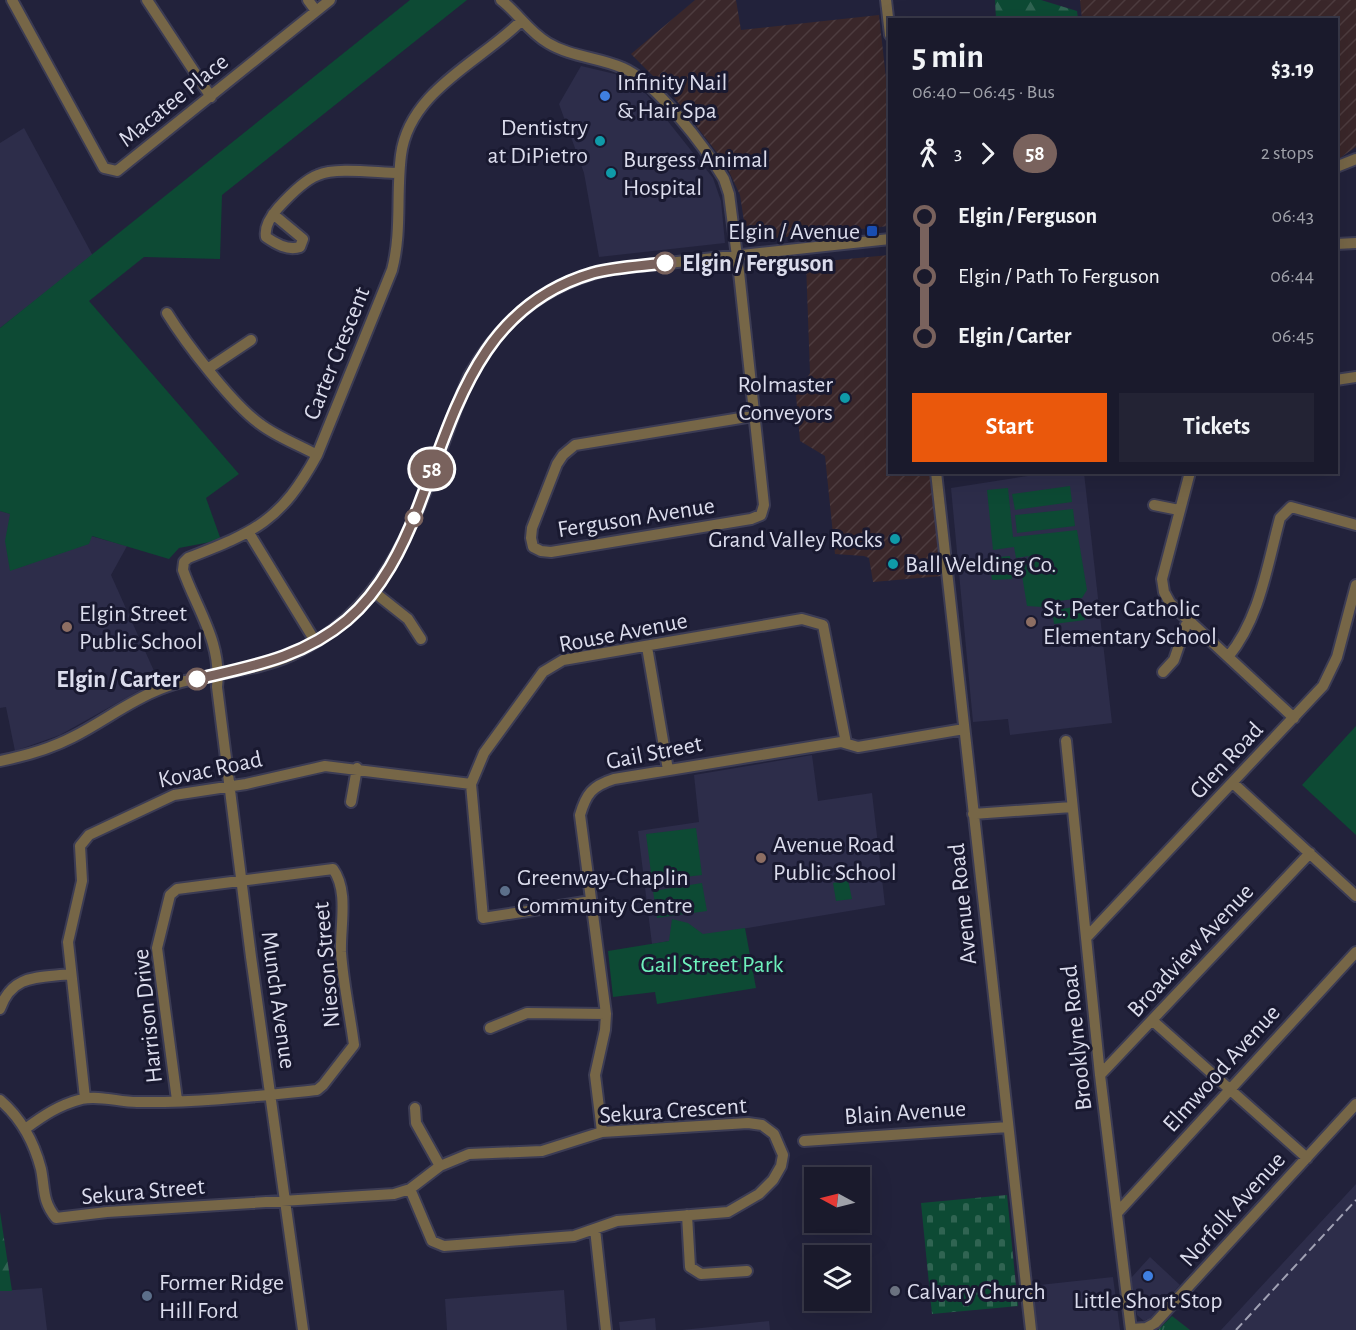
<!DOCTYPE html>
<meta charset="utf-8">
<style>
:root{--surface:#1a1a2c;--page:#232334;--text:#f1f3f6;--muted:#9fa1a9;--line:#383848;--accent:#ea580c}
body{margin:0;font-family:"Alegreya Sans",sans-serif;background:var(--page);color:var(--text);height:100vh;display:flex;flex-direction:column;font-size:22px;white-space:nowrap}
*{box-sizing:border-box;margin:0}
p{font-size:20px;color:var(--muted)}
.icon{flex:none;width:33px;height:33px;fill:none;stroke:currentColor;stroke-width:2;stroke-linecap:round;stroke-linejoin:round}
.map{position:relative;flex:1;overflow:hidden}
.details{position:absolute;left:888px;top:18px;width:450px;height:456px;display:flex;flex-direction:column;background:var(--surface);border-radius:0px;box-shadow:0 6px 24px #0002,0 0 0 2px var(--line)}
.details>*{flex:none}
.badge{padding:0 12px;border-radius:20px;font-size:21px;line-height:39px}
.needle{width:39px;rotate:277deg}
.controls{position:absolute;left:804px;top:1167px;display:grid;gap:12px}
.controls a{display:grid;place-items:center;width:66px;height:66px;border-radius:0px;background:var(--surface);box-shadow:0 6px 24px #0002,0 0 0 2px var(--line);font-size:30px}
.map>.badge{position:absolute;translate:-50% -50%;box-shadow:0 0 0 3px #fff}
.legs{display:flex;align-items:center;gap:9px;height:66px;padding:0 24px;font-size:20px}
.legs p{margin-inline-start:auto}
.overview{display:flex;align-items:center;justify-content:space-between;height:102px;padding:0 24px}
h1{font-size:33px;font-weight:600;line-height:45px}
.button{display:flex;gap:12px;margin-top:auto;padding:12px 24px}
.button a{flex:1;height:69px;border-radius:0px;background:var(--accent);color:#fff;font-size:24px;font-weight:600;line-height:69px;text-align:center}
.button a+a{background:var(--page);color:var(--text)}
ul{padding:0 24px;list-style:none}
li{display:flex;align-items:center;gap:21px;height:60px;font-size:22px}
li i{display:grid;place-items:center;width:9px;height:100%;margin:0 8px;background:currentColor}
li i::after{content:'';width:15px;height:15px;margin:-8px;border:4px solid;border-radius:50%;background:var(--surface)}
li p{margin-inline-start:auto}
li:first-child i{background:linear-gradient(#0000 50%,currentColor 0)}
li:last-child i{background:linear-gradient(currentColor 50%,#0000 0)}
.map>svg:first-child{display:block}
.built{fill:#2d2d4a}
.industrial{fill:url(#industrial-furrows)}
.grass{fill:url(#grass-tufts)}
.forest{fill:url(#forest-firs)}
.cemetery{fill:url(#cemetery-stones)}
.park{fill:#0d4a34}
.lines{fill:none;stroke-linecap:round;stroke-linejoin:round}
.minor-casing{stroke:#3c3c54;stroke-width:14}
.minor{stroke:#766647;stroke-width:10}
.rail{stroke:#a0a1b4;stroke-width:2;stroke-dasharray:9 4.5;stroke-linecap:butt}
.line-1-casing{stroke:#fff;stroke-width:14}
.line-1{stroke:#79625d;stroke-width:9}
.shop-dot{fill:#3f7fe0;stroke:#191930;stroke-width:2}
.culture-dot{fill:#0f9aa8;stroke:#191930;stroke-width:2}
.transit-dot{fill:#1a4fb4;stroke:#191930;stroke-width:2}
.stop-1-dot{fill:#fff;stroke:#79625d;stroke-width:3}
.education-dot{fill:#8d6e63;stroke:#191930;stroke-width:2}
.service-dot{fill:#5c6f8a;stroke:#191930;stroke-width:2}
.worship-dot{fill:#6b7280;stroke:#191930;stroke-width:2}
.labels{text-anchor:middle;stroke-width:6;stroke-linejoin:round;paint-order:stroke}
.poi-label{font-size:24px;fill:#dbdcec;stroke:#191930;text-anchor:start}
.street-label{font-size:24px;fill:#dbdcec;stroke:#191930}
.stop-label{font-size:24px;font-weight:bold;fill:#dbdcec;stroke:#191930;text-anchor:start}
.park-label{font-size:24px;fill:#6ef1bc;stroke:#191930}
</style>
<div class="map">
<svg width="1356" height="1330" viewBox="0 0 1356 1330">
<defs>
<pattern id="industrial-furrows" width="10" height="10" patternUnits="userSpaceOnUse" patternTransform="scale(1.5)"><rect width="10" height="10" fill="#3a272a"/><path d="M-1 1l2-2M0 10L10 0M9 11l2-2" fill="none" stroke="#4d3c3f"/></pattern>
<pattern id="grass-tufts" width="24" height="20" patternUnits="userSpaceOnUse" patternTransform="scale(1.5)"><rect width="24" height="20" fill="#0d4a34"/><path d="M3 7l-1-3M5 7V3M7 7l1-3M15 17l-1-3M17 17v-4M19 17l1-3" fill="none" stroke="#306452"/></pattern>
<pattern id="forest-firs" width="22" height="20" patternUnits="userSpaceOnUse" patternTransform="scale(1.5)"><rect width="22" height="20" fill="#0d4a34"/><path d="M5 1l3.5 6h-7zM16 11l3.5 6h-7z" fill="#306452"/></pattern>
<pattern id="cemetery-stones" width="16" height="16" patternUnits="userSpaceOnUse" patternTransform="scale(1.5)"><rect width="16" height="16" fill="#0d4a34"/><path d="M2 7V4a2 2 0 0 1 4 0v3zM10 15v-3a2 2 0 0 1 4 0v3z" fill="#306452"/></pattern>
</defs>
<rect width="100%" height="100%" fill="#22223b"/>
<path class="built" d="M 581,66 L 615,74 L 635,84 L 647,95 L 713,178 L 721,201 L 725,243 L 599,257 L 584,173 L 559,104 Z
M 24,128 L 93,256 L 0,328 L 0,143 Z
M 1047,473 L 1084,473 L 1112,723 L 1010,735 L 1008,719 L 973,722 L 951,488 Z
M 0,511 L 127,546 L 111,575 L 158,680 L 60,735 L 15,751 L 6,707 L 0,708 Z
M 812,755 L 818,801 L 872,793 L 885,905 L 652,944 L 638,831 L 699,822 L 694,775 Z
M 1356,1184 L 1356,1330 L 1221,1330 Z
M 1150,1257 L 1180,1285 L 1150,1318 L 1144,1321 L 1137,1315 L 1131,1278 Z
M 1113,1277 L 1120,1330 L 1035,1330 L 1030,1286 Z
M 42,1288 L 47,1330 L 0,1330 L 0,1291 Z
M 564,1290 L 567,1330 L 447,1330 L 445,1299 Z
M 655,1318 L 656,1330 L 620,1330 L 619,1322 Z
M 769,1321 L 770,1330 L 682,1330 Z"/>
<path class="industrial" d="M 695,0 L 736,0 L 741,30 L 879,15 L 890,114 L 889,226 L 747,241 L 740,195 L 725,163 L 673,96 L 631,54 Z
M 1080,0 L 1356,0 L 1356,147 L 1337,160 L 1336,20 L 1082,19 Z
M 889,255 L 890,472 L 931,473 L 942,576 L 873,582 L 869,558 L 864,556 L 835,554 L 825,456 L 800,441 L 796,395 L 810,373 L 806,263 Z"/>
<path class="grass" d="M 1172,1316 L 1190,1330 L 1158,1330 Z"/>
<path class="forest" d="M 995,0 L 1041,0 L 1077,11 L 1078,19 L 996,19 Z
M 0,1212 L 12,1291 L 0,1291 Z"/>
<path class="cemetery" d="M 1007,1195 L 1018,1306 L 932,1314 L 921,1203 Z"/>
<path class="park" d="M 410,0 L 467,0 L 222,195 L 220,259 L 144,257 L 89,301 L 239,474 L 206,498 L 221,540 L 179,548 L 169,559 L 92,536 L 89,544 L 10,571 L 5,541 L 10,514 L 0,511 L 0,328 Z
M 1070,486 L 1072,502 L 1015,510 L 1012,494 Z
M 1008,488 L 1013,537 L 1077,530 L 1087,590 L 1082,598 L 1043,603 L 1043,607 L 1027,606 L 1021,569 L 1029,556 L 1016,558 L 1014,547 L 993,550 L 987,490 Z
M 1073,509 L 1075,526 L 1017,533 L 1015,515 Z
M 1010,556 L 1012,579 L 992,580 L 989,558 Z
M 1083,606 L 1085,620 L 1054,624 L 1052,610 Z
M 1356,726 L 1356,835 L 1302,785 Z
M 696,828 L 702,875 L 652,881 L 646,834 Z
M 848,880 L 852,899 L 836,901 L 833,883 Z
M 702,883 L 707,911 L 657,918 L 653,891 Z
M 672,919 L 688,923 L 703,934 L 745,928 L 756,988 L 657,1004 L 655,992 L 613,997 L 608,951 L 669,941 Z"/>
<g class="lines">
<defs>
<path id="minor" d="M 12,0 L 104,168 L 117,171 L 330,0
M 147,0 L 211,97
M 308,0 L 316,11
M 501,0 C 518,13 529,32 548,43 C 571,57 598,57 623,68 C 656,82 705,147 724,179 L 729,194 L 739,272 L 764,505 L 761,515 L 751,519 L 551,552 L 541,551 L 533,547 L 531,538 L 532,528 L 557,464 L 563,455 L 575,445 L 753,416
M 886,0 L 890,35
M 1336,167 L 1356,159
M 273,214 L 303,239 L 300,247 C 288,251 276,244 266,237 C 264,226 271,216 278,208 C 288,197 304,180 318,175 C 336,167 378,173 399,173
M 1336,244 L 1356,243
M 167,313 C 185,342 232,404 260,424 C 277,437 299,445 317,455
M 209,368 L 251,340
M 1336,380 L 1356,377
M 936,472 L 1031,1330
M 1190,472 L 1162,579 L 1164,592 L 1170,603 L 1294,718
M 1154,505 L 1179,510
M 249,533 L 315,641
M 374,592 L 408,619 L 421,639
M 647,647 L 668,770
M 1228,657 C 1260,618 1267,566 1280,518 L 1291,507 L 1356,525
M 1163,672 L 1174,660 L 1188,619
M 1066,741 L 1100,1075 L 1131,1330
M 0,761 C 25,756 50,749 73,737 C 103,722 129,701 160,689 C 202,672 251,674 292,655 C 404,603 426,480 469,376 C 502,318 548,283 612,269 L 890,239
M 1234,784 L 1356,896
M 351,802 L 357,768
M 973,814 L 1072,807
M 591,901 L 483,918 L 471,784 L 484,753 L 543,672 L 563,660 L 802,619 L 823,625 L 846,743
M 1086,938 L 1323,686 L 1337,657 L 1356,585
M 0,1009 C 12,974 38,978 70,974
M 1153,1021 L 1307,1158
M 490,1028 L 527,1013 L 606,1014
M 1100,1075 L 1310,853
M 85,1098 L 68,942 L 82,881 L 80,846 L 89,835 L 174,795 L 246,784 L 325,766 L 471,784
M 0,1100 C 21,1118 34,1142 41,1169 C 45,1189 42,1201 56,1218 L 107,1212 L 394,1194 L 410,1189 L 440,1166 L 469,1154 L 542,1151 L 602,1132 L 748,1123 L 762,1125 L 774,1134 L 783,1155 L 781,1166 L 773,1180 L 759,1194 L 728,1212 L 617,1221 L 574,1236 L 444,1246 L 432,1241 L 410,1189
M 415,1108 L 416,1123 L 440,1166
M 25,1129 C 44,1115 59,1105 82,1099 C 99,1095 119,1102 137,1102 C 197,1103 258,1096 317,1090 L 323,1085 L 354,1045 C 350,1014 343,983 341,952 C 340,926 349,891 333,869 L 177,889 L 170,895 L 157,948 L 177,1100
M 602,1132 L 595,1075 L 605,1030 L 606,1014 L 580,815 C 586,794 592,786 614,779 L 841,742 L 858,747 L 964,729
M 804,1141 L 1008,1127
M 1117,1213 L 1356,952
M 687,1215 L 690,1267 L 701,1274 L 747,1271
M 595,1229 L 606,1330
M 1131,1329 L 1146,1328 L 1155,1323 L 1356,1104
M 303,1330 L 251,957 L 217,687 C 222,642 197,610 183,570 L 184,562 L 188,558 C 255,532 281,521 317,455 L 392,270 C 402,232 396,194 401,155 C 409,91 480,62 521,21"/>
</defs>
<use href="#minor" class="minor-casing"/>
<use href="#minor" class="minor"/>
<path class="rail" d="M 1236,1330 L 1356,1200"/>
</g>
<g class="lines">
<defs>
<path id="line-1" d="M 197,679 C 252,666 302,658 347,620 C 382,590 403,547 419,505 C 456,408 480,306 593,273 C 616,267 641,266 665,263"/>
</defs>
<use href="#line-1" class="line-1-casing"/>
<use href="#line-1" class="line-1"/>
</g>
<g class="shop-dot">
<circle cx="605" cy="96" r="6"/>
<circle cx="1148" cy="1276" r="6"/>
</g>
<g class="culture-dot">
<circle cx="600" cy="141" r="6"/>
<circle cx="611" cy="173" r="6"/>
<circle cx="845" cy="398" r="6"/>
<circle cx="895" cy="539" r="6"/>
<circle cx="893" cy="564" r="6"/>
</g>
<rect class="transit-dot" x="866" y="225" width="12" height="12" rx="3"/>
<g class="stop-1-dot">
<circle cx="665" cy="263" r="10"/>
<circle cx="414" cy="518" r="8"/>
<circle cx="197" cy="679" r="10"/>
</g>
<g class="education-dot">
<circle cx="1031" cy="622" r="6"/>
<circle cx="67" cy="627" r="6"/>
<circle cx="761" cy="858" r="6"/>
</g>
<g class="service-dot">
<circle cx="505" cy="891" r="6"/>
<circle cx="147" cy="1296" r="6"/>
</g>
<circle class="worship-dot" cx="895" cy="1291" r="6"/>
<g class="labels">
<g class="poi-label">
<text x="617" y="90">Infinity Nail<tspan x="617" dy="28">&amp; Hair Spa</tspan></text>
<text x="588" y="135" text-anchor="end">Dentistry<tspan x="588" dy="28">at DiPietro</tspan></text>
<text x="623" y="167">Burgess Animal<tspan x="623" dy="28">Hospital</tspan></text>
<text x="860" y="239" text-anchor="end">Elgin / Avenue</text>
<text x="833" y="392" text-anchor="end">Rolmaster<tspan x="833" dy="28">Conveyors</tspan></text>
<text x="883" y="547" text-anchor="end">Grand Valley Rocks</text>
<text x="905" y="572">Ball Welding Co.</text>
<text x="1043" y="616">St. Peter Catholic<tspan x="1043" dy="28">Elementary School</tspan></text>
<text x="79" y="621">Elgin Street<tspan x="79" dy="28">Public School</tspan></text>
<text x="773" y="852">Avenue Road<tspan x="773" dy="28">Public School</tspan></text>
<text x="517" y="885">Greenway-Chaplin<tspan x="517" dy="28">Community Centre</tspan></text>
<text x="159" y="1290">Former Ridge<tspan x="159" dy="28">Hill Ford</tspan></text>
<text x="907" y="1299">Calvary Church</text>
<text x="1148" y="1308" text-anchor="middle">Little Short Stop</text>
</g>
<g class="street-label">
<text transform="translate(173 100) rotate(-39)" y="8">Macatee Place</text>
<text transform="translate(336 353) rotate(-68)" y="8">Carter Crescent</text>
<text transform="translate(636 517) rotate(-9)" y="8">Ferguson Avenue</text>
<text transform="translate(623 632) rotate(-11)" y="8">Rouse Avenue</text>
<text transform="translate(654 752) rotate(-11)" y="8">Gail Street</text>
<text transform="translate(1226 760) rotate(-47)" y="8">Glen Road</text>
<text transform="translate(210 769) rotate(-12)" y="8">Kovac Road</text>
<text transform="translate(962 904) rotate(-96)" y="8">Avenue Road</text>
<text transform="translate(1190 950) rotate(-47)" y="8">Broadview Avenue</text>
<text transform="translate(326 965) rotate(-95)" y="8">Nieson Street</text>
<text transform="translate(279 1000) rotate(82)" y="8">Munch Avenue</text>
<text transform="translate(147 1016) rotate(-96)" y="8">Harrison Drive</text>
<text transform="translate(1076 1038) rotate(-96)" y="8">Brooklyne Road</text>
<text transform="translate(1221 1068) rotate(-48)" y="8">Elmwood Avenue</text>
<text transform="translate(673 1110) rotate(-4)" y="8">Sekura Crescent</text>
<text transform="translate(905 1112) rotate(-4)" y="8">Blain Avenue</text>
<text transform="translate(143 1191) rotate(-5)" y="8">Sekura Street</text>
<text transform="translate(1232 1209) rotate(-48)" y="8">Norfolk Avenue</text>
</g>
<g class="stop-label">
<text x="682" y="271">Elgin / Ferguson</text>
<text x="180" y="687" text-anchor="end">Elgin / Carter</text>
</g>
<g class="park-label">
<text x="712" y="972">Gail Street Park</text>
</g>
</g>
</svg>
<div class="controls">
<a><svg class="needle" viewBox="-14 -14 28 28"><path d="M0-13l5 13h-10z" fill="#e53935"/><path d="M0 13l5-13h-10z" fill="#9fa1a9"/></svg></a>
<a><svg class="icon" aria-label="layers" viewBox="0 0 24 24"><path d="M12 4l9 5-9 5-9-5zM3 14l9 5 9-5"/></svg></a>
</div>
<b class="badge" style="left:432px;top:469px;background:#79625d;color:#fff">58</b>
<section class="details">
<div class="overview"><div><h1>5 min</h1><p>06:40 – 06:45 · Bus</p></div><b>$3.19</b></div>
<div class="legs"><svg class="icon" aria-label="walk" viewBox="0 0 24 24"><circle cx="13" cy="4" r="2"/><path d="M13 8l-2 6 4 7M11 14l-3 7M7 12l3-4h3l4 4"/></svg>3<svg class="icon" aria-label="forward" viewBox="0 0 24 24"><path d="M9 5l7 7-7 7"/></svg><b class="badge" style="background:#79625d;color:#fff">58</b><p>2 stops</p></div>
<ul>
<li><i style="color:#79625d"></i><b>Elgin / Ferguson</b><p>06:43</p></li>
<li><i style="color:#79625d"></i><span>Elgin / Path To Ferguson</span><p>06:44</p></li>
<li><i style="color:#79625d"></i><b>Elgin / Carter</b><p>06:45</p></li>
</ul>
<div class="button"><a>Start</a><a>Tickets</a></div>
</section>
</div>
